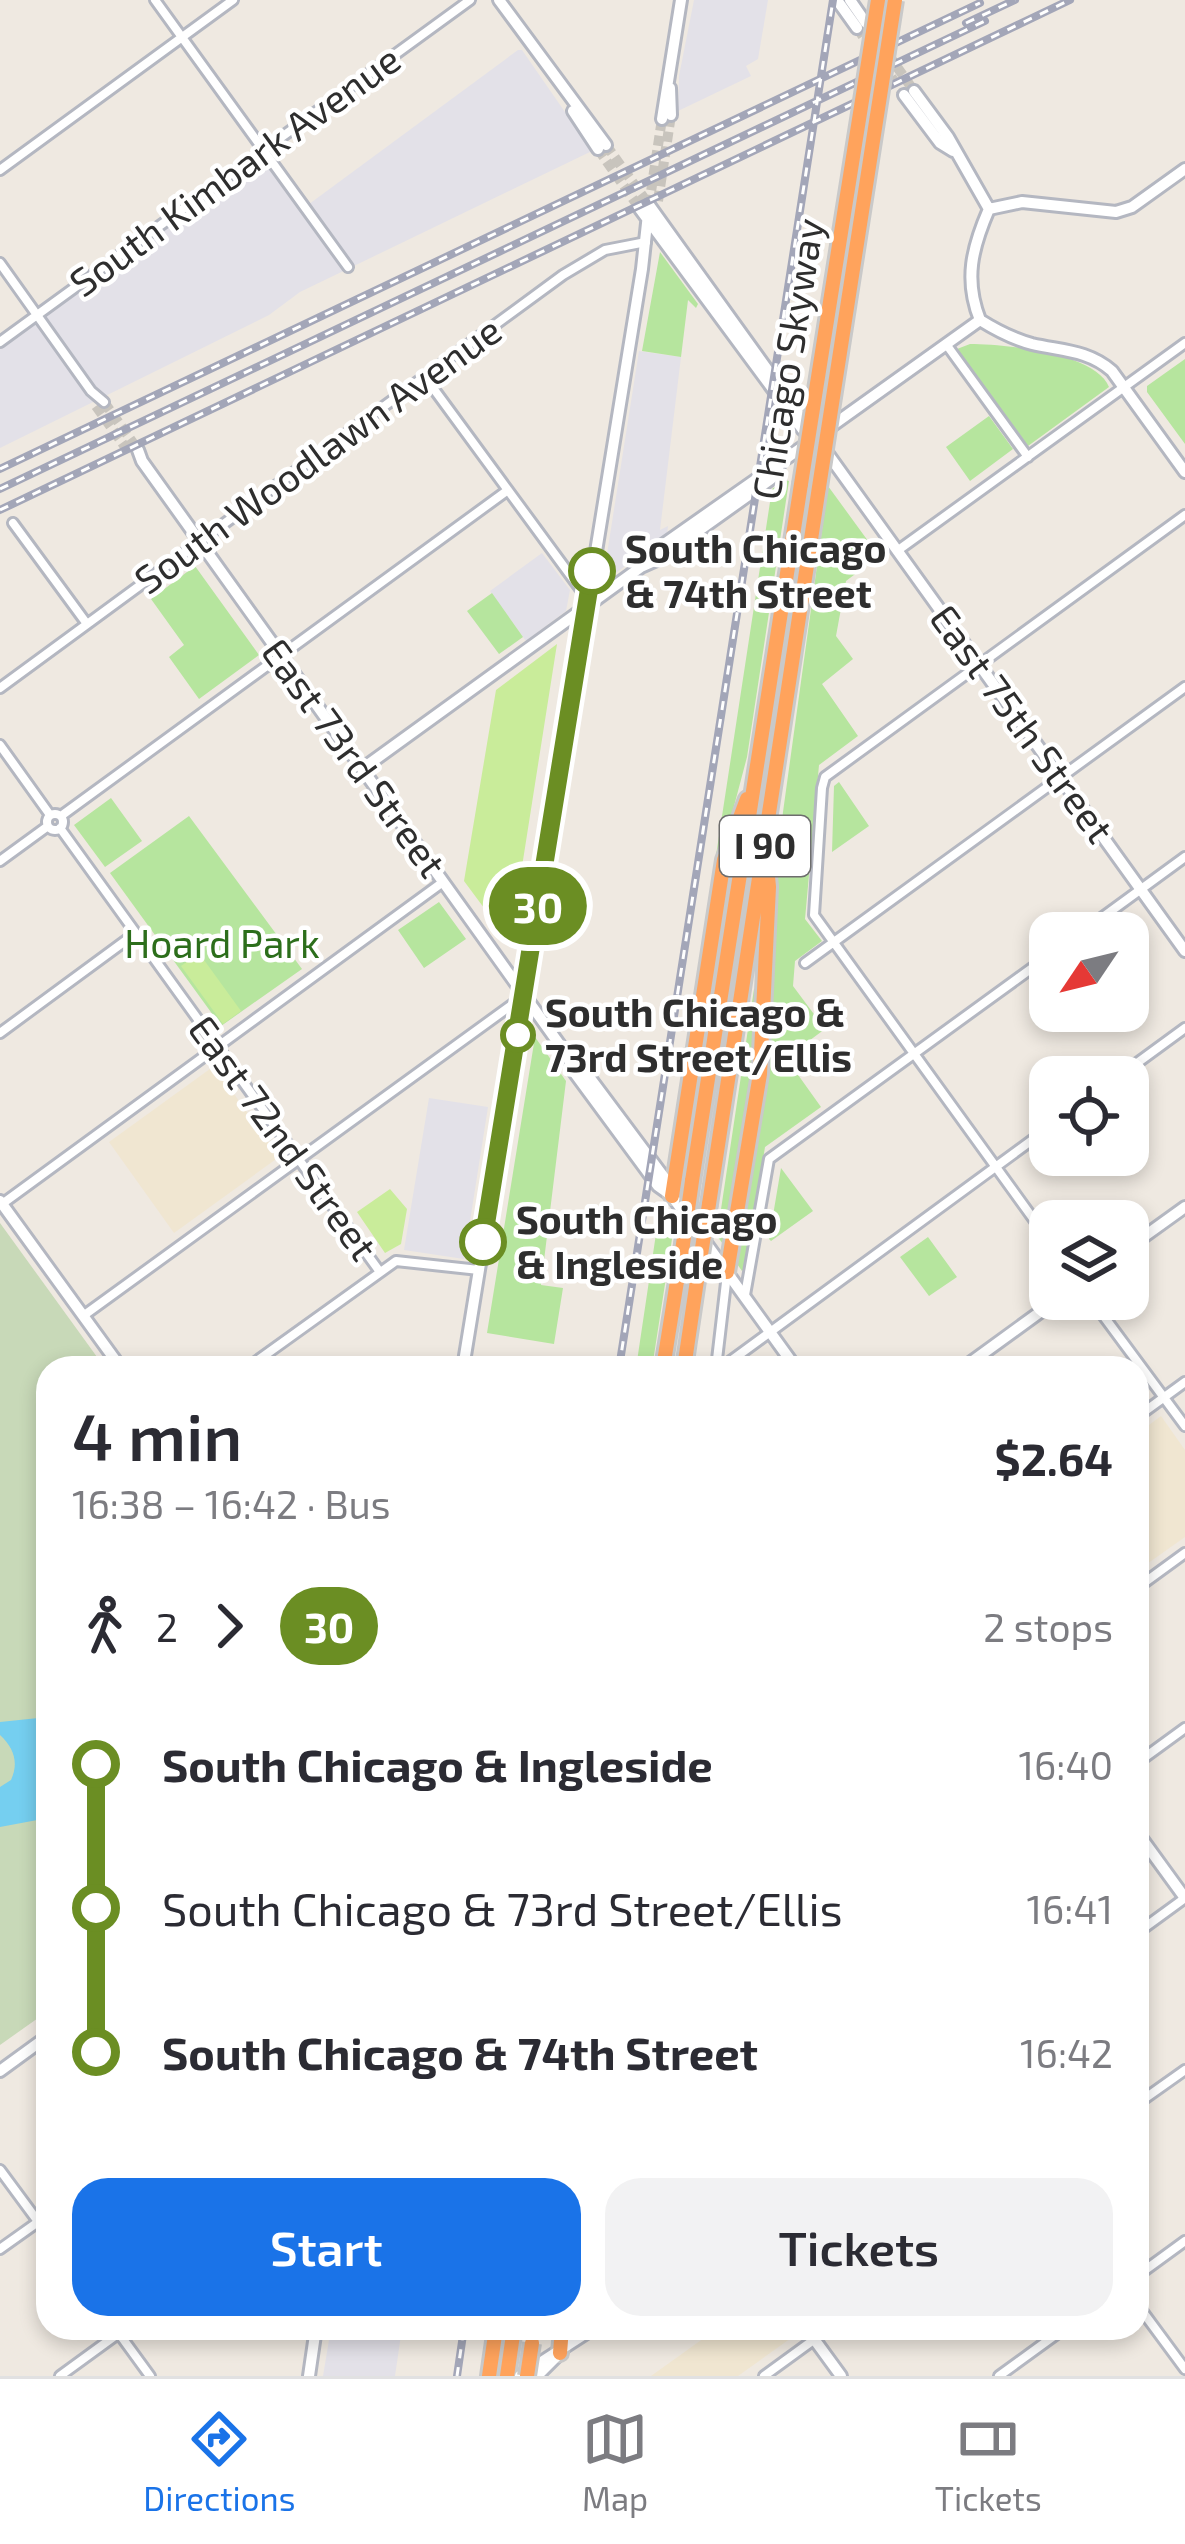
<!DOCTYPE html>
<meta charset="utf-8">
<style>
:root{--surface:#fff;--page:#f2f2f3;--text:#2b2b33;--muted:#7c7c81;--line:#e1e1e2;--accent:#1a73e8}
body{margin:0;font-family:"Exo 2",sans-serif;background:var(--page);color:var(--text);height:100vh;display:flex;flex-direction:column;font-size:45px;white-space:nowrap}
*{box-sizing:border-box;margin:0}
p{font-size:39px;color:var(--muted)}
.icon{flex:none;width:66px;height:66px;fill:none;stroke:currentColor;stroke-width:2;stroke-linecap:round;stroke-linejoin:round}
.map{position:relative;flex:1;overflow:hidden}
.drawer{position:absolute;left:36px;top:1356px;width:1113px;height:984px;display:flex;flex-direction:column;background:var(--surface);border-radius:36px;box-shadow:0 6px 18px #0003}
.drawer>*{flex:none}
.badge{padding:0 24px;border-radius:39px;font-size:42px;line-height:78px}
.needle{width:78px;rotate:235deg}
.fabs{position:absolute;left:1029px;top:912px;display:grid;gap:24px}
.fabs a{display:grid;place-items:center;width:120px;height:120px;border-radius:24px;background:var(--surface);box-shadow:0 6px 18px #0003;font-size:60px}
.map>.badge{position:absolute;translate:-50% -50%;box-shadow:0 0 0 6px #fff}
.legs{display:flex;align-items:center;gap:18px;height:132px;padding:0 36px;font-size:39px}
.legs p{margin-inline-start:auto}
.overview{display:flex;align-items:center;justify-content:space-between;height:204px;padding:0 36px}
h1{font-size:66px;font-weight:600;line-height:90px}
.action{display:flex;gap:24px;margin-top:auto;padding:24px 36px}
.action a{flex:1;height:138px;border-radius:36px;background:var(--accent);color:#fff;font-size:48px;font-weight:600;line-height:138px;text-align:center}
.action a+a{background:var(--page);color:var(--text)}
ul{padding:0 36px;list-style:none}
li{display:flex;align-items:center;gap:42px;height:144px;font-size:45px}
li i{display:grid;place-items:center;width:18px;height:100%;margin:0 15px;background:currentColor}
li i::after{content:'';width:30px;height:30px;margin:-15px;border:9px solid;border-radius:50%;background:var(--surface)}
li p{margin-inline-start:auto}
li:first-child i{background:linear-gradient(#0000 50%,currentColor 0)}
li:last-child i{background:linear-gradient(currentColor 50%,#0000 0)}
.tab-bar{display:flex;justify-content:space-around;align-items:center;height:168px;border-top:3px solid var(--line);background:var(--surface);font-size:33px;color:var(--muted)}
.tab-bar a{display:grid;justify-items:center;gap:6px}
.tab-bar .current{color:var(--accent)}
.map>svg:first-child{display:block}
.industrial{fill:#e3e1e8}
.education{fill:#f0e6d1}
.green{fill:#b6e59e}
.cemetery{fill:#c8d9b8}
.pitch{fill:#c9ec9a}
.water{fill:#75cff0}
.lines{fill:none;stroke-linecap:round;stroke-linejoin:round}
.secondary-tunnel{stroke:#c8c4bd;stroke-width:10;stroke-dasharray:10 5;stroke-linecap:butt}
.street-casing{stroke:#b4b7c1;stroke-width:14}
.secondary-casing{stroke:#b4b7c1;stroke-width:16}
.highway-casing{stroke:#c9c9c9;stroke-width:20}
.street{stroke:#fff;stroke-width:8}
.secondary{stroke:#fff;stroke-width:10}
.highway{stroke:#ffa35c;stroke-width:14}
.rail-casing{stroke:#a3a6b8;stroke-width:8}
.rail{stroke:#fff;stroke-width:3;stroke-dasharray:9;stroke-linecap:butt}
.highway-bridge-casing{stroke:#c9c9c9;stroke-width:20;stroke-linecap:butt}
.highway-bridge{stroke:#ffa35c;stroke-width:14}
.line-1-casing{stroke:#fff;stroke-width:27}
.line-1{stroke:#6b8e23;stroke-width:18}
.stop-1-dot{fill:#fff;stroke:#6b8e23;stroke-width:6}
.labels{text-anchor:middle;stroke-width:9;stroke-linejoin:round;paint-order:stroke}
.shield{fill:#fff;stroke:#6d6d6d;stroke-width:3}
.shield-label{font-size:36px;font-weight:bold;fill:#2e2e2e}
.street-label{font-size:39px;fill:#2e2e2e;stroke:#fff}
.stop-label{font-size:39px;font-weight:bold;fill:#2e2e2e;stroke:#fff;text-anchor:start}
.park-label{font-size:39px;fill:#2c6e1b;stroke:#fff}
</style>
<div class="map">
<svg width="1185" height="2376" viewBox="0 0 1185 2376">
<rect width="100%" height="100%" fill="#efe9e1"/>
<path class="industrial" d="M 694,0 L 768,0 L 758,59 L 746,66 L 751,76 L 678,111 L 679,76 Z
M 518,50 L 522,50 L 592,151 L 300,292 L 269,315 L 0,448 L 0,348 L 262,157 L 301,210 Z
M 639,351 L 681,357 L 660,530 L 668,526 L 667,535 L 609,578 L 604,573 Z
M 542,553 L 570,590 L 566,611 L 526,641 L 490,591 Z
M 429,1098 L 488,1107 L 464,1259 L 404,1250 Z
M 331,2328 L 402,2328 L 395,2376 L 323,2376 Z"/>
<path class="education" d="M 214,1066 L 279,1157 L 174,1233 L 109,1142 Z
M 1161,1416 L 1185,1450 L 1185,1537 L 1137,1571 L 1137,1434 Z
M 718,2328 L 788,2328 L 794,2336 L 738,2376 L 651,2376 Z"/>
<path class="green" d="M 660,252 L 698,304 L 696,308 L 688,300 L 681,357 L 642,351 Z
M 970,344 C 1004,344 1096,353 1109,387 L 1028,446 L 957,349 Z
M 1185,359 L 1185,444 L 1147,392 L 1147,386 Z
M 989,416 L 1013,449 L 970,481 L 946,447 Z
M 784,480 L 789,481 L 747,757 L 724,844 L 669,1163 L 772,489 Z
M 828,486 L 879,556 L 846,581 L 836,636 L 853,659 L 822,684 L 858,736 L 819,765 L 805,919 L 822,941 L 795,961 L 793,986 L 825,1029 L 786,1058 L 821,1107 L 765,1147 L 746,1267 L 742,1271 L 735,1261 L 783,812 Z
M 195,566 L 259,655 L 199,699 L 169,657 L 184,645 L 151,599 Z
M 492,593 L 523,637 L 499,654 L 467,611 Z
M 839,782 L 869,826 L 832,852 L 834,786 Z
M 111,798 L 142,841 L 105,867 L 74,825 Z
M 189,816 L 302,969 L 221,1026 L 110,873 Z
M 439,902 L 466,939 L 424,968 L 398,930 Z
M 754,989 L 760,990 L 758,1056 L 726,1242 L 723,1244 L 717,1236 Z
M 535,1037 L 566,1081 L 541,1285 L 563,1288 L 554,1344 L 487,1333 Z
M 781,1168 L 813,1211 L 771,1241 L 769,1239 Z
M 660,1207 L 674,1226 L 652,1368 L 636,1368 Z
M 928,1237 L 957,1277 L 929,1296 L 900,1257 Z"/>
<path class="cemetery" d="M 0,1223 L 105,1368 L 48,1368 L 48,2011 L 0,2045 Z"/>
<path class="pitch" d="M 557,644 L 510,943 L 464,881 L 496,690 Z
M 199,953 L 241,1011 L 223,1024 L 181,966 Z
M 390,1189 L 407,1209 L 401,1244 L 385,1253 L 357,1212 Z"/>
<path class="water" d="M 48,1717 L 48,1818 L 0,1827 L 0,1787 L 11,1780 C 19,1763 14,1748 0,1735 L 0,1722 Z"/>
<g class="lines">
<path class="secondary-tunnel" d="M 857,28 L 904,95
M 871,30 L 914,91
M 606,145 L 649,205
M 598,149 L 640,209
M 658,201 L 671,115
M 649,205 L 662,119
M 104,402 L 138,450
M 96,406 L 130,454"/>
<defs>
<path id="street" d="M 155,0 L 348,267
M 0,170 L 233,0
M 0,263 L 91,391 L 104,402
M 0,342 L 470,0
M 946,344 L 1028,457
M 425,377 L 587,598
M 13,523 L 87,624
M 897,551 L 1185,343
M 0,688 L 563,275 L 605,250 L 646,242
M 0,745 L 50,815
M47 822a8 8 0 1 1 16 0a8 8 0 1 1-16 0Z
M 61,816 L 508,490
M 60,828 L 380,1272
M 0,861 L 48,826
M 1081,933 L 1185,857
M 805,963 L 1185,687
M 0,1033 L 136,933
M 1118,1077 L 1185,1028
M 2,1204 L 443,882
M 1050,1242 L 814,915 L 822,788 L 825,777 L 1185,515
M 745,1295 L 769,1159 L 1050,955
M 1091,1299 L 1185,1426
M 83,1316 L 524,996
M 247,1368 L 396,1261 L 479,1270
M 716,1368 L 727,1274
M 721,1368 L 1050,1127
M 1137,1417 L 1185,1382
M 1137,1588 L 1185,1553
M 1137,1763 L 1185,1728
M 1137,1933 L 1185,1898
M 1137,2104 L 1185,2070
M 0,2170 L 48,2235
M 0,2249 L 38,2222
M 1137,2276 L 1185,2241
M 1137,2304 L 1185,2369
M 115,2328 L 150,2376
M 60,2376 L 119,2333
M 764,2376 L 830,2328
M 999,2376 L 1065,2328"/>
<path id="secondary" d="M 499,0 L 606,145
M 837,0 L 857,28
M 850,0 L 866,23
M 670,88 L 671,115
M 914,91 L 948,137 L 989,209
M 904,95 L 940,143 L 953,151
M 573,111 L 598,149
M 662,119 L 681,0
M 649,205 L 1185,951
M 640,209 L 803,430
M 989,209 C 972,248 964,280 980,320 C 996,330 1013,339 1032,344 C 1062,351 1088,350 1112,371 L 1185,472
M 989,209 L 1022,202 L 1116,212 L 1132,207 L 1185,169
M 826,430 L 980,320
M 138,450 L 142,461 L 567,1055 L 574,1072 L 658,1186 L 672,1196
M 643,564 L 654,551 L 811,441
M 362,769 L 641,567 L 659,559 L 771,479 L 780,464
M 569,1057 L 581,1066 L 666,1180 L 672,1196 L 796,1368
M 0,1201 L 121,1368
M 1128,1248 L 1185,1207
M 463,1368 L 642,269 L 649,205
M 963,1368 L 1058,1299
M 1137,1832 L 1185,1898
M 0,2071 L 48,2036
M 806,2328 L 841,2376
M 309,2376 L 316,2328
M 520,2376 L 594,2328
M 537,2376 L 558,2355"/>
<path id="highway" d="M 692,1181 L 801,484
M 672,1196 L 724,860 L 747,799
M 709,1204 L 819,487
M 727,1272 L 760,1074 L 769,887 L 767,866
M 663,1368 L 683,1244
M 684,1368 L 699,1267
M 560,2353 L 562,2328
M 489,2376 L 496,2328
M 507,2376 L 514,2328"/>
</defs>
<use href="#street" class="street-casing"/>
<use href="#secondary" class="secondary-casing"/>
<use href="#highway" class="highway-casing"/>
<use href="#street" class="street"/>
<use href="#secondary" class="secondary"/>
<use href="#highway" class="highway"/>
<defs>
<path id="rail" d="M 966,23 L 1015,0
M 0,469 L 980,3
M 0,489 L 985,21
M 0,510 L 1070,0
M 619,1368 L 833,0
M 457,2376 L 464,2328"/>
</defs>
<use href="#rail" class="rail-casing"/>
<use href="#rail" class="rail"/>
<defs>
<path id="highway-bridge" d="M 801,484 L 878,0
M 819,487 L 895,0
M 683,1244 L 692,1181
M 699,1267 L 709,1204
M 527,2376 L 532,2343"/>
</defs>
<use href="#highway-bridge" class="highway-bridge-casing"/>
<use href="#highway-bridge" class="highway-bridge"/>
</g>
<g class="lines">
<defs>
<path id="line-1" d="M 483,1242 L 592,571"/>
</defs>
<use href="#line-1" class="line-1-casing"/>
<use href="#line-1" class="line-1"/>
</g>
<g class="stop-1-dot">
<circle cx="592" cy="571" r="21"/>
<circle cx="518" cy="1035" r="15"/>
<circle cx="483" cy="1242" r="21"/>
</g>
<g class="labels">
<rect class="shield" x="720" y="816" width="90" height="60" rx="9"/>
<g class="shield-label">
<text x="765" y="859">I 90</text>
</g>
<g class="street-label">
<text transform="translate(235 171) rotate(-36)" y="14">South Kimbark Avenue</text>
<text transform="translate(788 359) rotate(-81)" y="14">Chicago Skyway</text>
<text transform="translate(318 455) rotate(-36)" y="14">South Woodlawn Avenue</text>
<text transform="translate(1022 724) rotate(54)" y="14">East 75th Street</text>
<text transform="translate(354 758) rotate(54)" y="14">East 73rd Street</text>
<text transform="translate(283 1138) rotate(54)" y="14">East 72nd Street</text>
</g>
<g class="stop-label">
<text x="625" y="563">South Chicago<tspan x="625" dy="45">&amp; 74th Street</tspan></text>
<text x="545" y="1027">South Chicago &amp;<tspan x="545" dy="45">73rd Street/Ellis</tspan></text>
<text x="516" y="1234">South Chicago<tspan x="516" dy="45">&amp; Ingleside</tspan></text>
</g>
<g class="park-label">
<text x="222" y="958">Hoard Park</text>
</g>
</g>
</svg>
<div class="fabs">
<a><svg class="needle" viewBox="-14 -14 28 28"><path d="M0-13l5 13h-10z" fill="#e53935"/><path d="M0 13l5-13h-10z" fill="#7c7c81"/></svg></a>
<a><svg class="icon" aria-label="locate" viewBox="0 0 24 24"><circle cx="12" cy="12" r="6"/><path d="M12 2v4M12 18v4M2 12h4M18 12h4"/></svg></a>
<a><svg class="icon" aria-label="layers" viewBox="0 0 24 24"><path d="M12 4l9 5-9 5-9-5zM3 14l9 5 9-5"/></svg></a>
</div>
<b class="badge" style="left:538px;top:906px;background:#6b8e23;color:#fff">30</b>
<section class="drawer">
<div class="overview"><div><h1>4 min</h1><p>16:38 – 16:42 · Bus</p></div><b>$2.64</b></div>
<div class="legs"><svg class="icon" aria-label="walk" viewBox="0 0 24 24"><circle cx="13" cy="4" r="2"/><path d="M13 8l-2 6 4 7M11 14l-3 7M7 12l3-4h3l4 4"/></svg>2<svg class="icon" aria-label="forward" viewBox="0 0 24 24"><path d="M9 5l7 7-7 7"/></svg><b class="badge" style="background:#6b8e23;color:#fff">30</b><p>2 stops</p></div>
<ul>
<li><i style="color:#6b8e23"></i><b>South Chicago &amp; Ingleside</b><p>16:40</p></li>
<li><i style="color:#6b8e23"></i><span>South Chicago &amp; 73rd Street/Ellis</span><p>16:41</p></li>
<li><i style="color:#6b8e23"></i><b>South Chicago &amp; 74th Street</b><p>16:42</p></li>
</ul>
<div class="action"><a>Start</a><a>Tickets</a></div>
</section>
</div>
<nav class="tab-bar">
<a class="current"><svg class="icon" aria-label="directions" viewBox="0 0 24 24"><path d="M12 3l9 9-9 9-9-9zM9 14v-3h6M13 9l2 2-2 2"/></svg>Directions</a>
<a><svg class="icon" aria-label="map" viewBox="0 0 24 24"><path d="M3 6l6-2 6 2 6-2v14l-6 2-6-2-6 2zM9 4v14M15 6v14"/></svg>Map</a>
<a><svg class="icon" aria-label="tickets" viewBox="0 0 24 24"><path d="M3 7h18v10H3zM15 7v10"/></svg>Tickets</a>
</nav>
